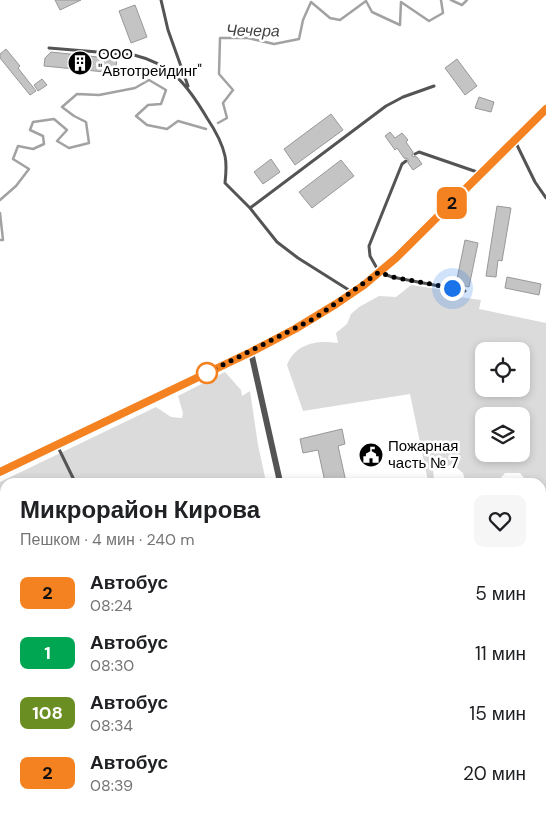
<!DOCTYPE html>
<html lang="ru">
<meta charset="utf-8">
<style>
:root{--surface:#fff;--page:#f6f6f6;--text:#202124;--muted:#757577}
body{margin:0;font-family:"DM Sans",sans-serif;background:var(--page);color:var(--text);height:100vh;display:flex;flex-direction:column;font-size:19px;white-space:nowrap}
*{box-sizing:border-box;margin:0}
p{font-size:16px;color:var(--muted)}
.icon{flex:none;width:28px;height:28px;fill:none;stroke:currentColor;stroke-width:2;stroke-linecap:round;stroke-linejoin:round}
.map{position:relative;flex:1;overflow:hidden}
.panel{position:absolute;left:0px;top:478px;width:546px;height:336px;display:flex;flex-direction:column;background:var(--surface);border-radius:15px 15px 0 0;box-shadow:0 2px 8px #0003}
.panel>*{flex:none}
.badge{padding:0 10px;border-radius:8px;font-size:18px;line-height:32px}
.tools{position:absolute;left:475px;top:342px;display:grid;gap:10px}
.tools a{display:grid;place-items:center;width:55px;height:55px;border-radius:10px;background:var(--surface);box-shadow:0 2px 8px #0003;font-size:25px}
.you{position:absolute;width:25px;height:25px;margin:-12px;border:4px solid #fff;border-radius:50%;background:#1a73e8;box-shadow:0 0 0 8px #1a73e833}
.map>.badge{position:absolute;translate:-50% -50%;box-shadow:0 0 0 2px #fff}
.round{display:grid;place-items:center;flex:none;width:52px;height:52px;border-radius:10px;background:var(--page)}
.summary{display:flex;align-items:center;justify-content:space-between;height:85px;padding:0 20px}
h1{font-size:24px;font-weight:700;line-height:38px}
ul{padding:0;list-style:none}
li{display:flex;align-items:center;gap:15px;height:60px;padding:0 20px}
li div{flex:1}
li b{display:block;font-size:19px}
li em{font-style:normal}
li .badge{min-width:55px;font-weight:700;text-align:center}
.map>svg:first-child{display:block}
.green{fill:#dbdbdb;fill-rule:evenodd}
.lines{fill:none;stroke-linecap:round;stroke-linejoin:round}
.stream{stroke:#a2a2a2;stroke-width:2.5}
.building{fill:#c4c4c4;stroke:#989898}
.service{stroke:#545454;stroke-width:3}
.minor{stroke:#545454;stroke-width:6}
.tertiary{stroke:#545454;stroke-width:8}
.line-casing{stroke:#fff;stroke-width:11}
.line{stroke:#f58220;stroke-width:8}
.walk{stroke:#000;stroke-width:5;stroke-dasharray:0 9}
.stop-dot{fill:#fff;stroke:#f58220;stroke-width:2.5}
.labels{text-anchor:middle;stroke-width:5;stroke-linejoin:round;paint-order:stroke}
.poi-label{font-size:15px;fill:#000;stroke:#fff;text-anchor:start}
.water-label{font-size:16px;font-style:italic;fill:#434343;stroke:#fff}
</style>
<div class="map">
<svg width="546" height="813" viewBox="0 0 546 813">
<rect width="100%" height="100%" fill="#fff"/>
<path class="green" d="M 411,285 L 457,292 L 459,297 L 481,300 L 479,309 L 546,323 L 546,519 L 541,520 L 541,482 L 527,482 L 520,473 L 505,473 L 497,482 L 469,482 L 465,480 L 463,473 L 452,464 L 444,468 L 433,470 L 434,479 L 428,481 L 410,394 L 303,411 L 287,365 C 296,343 317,340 338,343 L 336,333 L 347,324 L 351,314 L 359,307 L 379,296 L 396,297 ZM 484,351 L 521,351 L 521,389 L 484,389 ZM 484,416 L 521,416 L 521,454 L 484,454 Z
M 225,372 L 241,390 L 242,396 L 250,391 L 258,445 L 266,482 L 5,482 L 5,762 L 0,766 L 0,482 L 156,407 L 171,417 L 182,418 L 183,413 L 178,396 Z"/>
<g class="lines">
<path class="stream" d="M 451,0 L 462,5 L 467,0
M 218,123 L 227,118 L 223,103 L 233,90 L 219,74 L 220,38 L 248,38 L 274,44 L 299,39 L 303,20 L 311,2 L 330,18 L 340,20 L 366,1 L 372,12 L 400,25 L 401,2 L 429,21 L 443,13 L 441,0
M 0,200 L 16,186 L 29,169 L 13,159 L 18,146 L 33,149 L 44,144 L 43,136 L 30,130 L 33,122 L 54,119 L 67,130 L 57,141 L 69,148 L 89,143 L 86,122 L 74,116 L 62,107 L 77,94 L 99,95 L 135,88 L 149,80 L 166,90 L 161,104 L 148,105 L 136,116 L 147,125 L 167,129 L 178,121 L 206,129
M 0,213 L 3,240 L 0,240"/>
</g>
<path class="building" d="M 55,0 L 81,0 L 60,10 Z
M 135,5 L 147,37 L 131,43 L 119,11 Z
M 6,49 L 20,66 L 18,68 L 36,91 L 30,95 L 0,58 L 0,54 Z
M 51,52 L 117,59 L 115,73 L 44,66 L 45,58 Z
M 457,59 L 477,86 L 465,95 L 445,68 Z
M 42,79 L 47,85 L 38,91 L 34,85 Z
M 479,97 L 494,102 L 491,112 L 475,108 Z
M 331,114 L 343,130 L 295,165 L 284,149 Z
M 390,132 L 395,138 L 402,133 L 408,140 L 406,142 L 413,152 L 412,156 L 417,157 L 422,164 L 413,170 L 408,163 L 408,159 L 404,158 L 397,148 L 395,150 L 385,136 Z
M 271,159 L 280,172 L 263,184 L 254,172 Z
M 341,160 L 354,176 L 312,208 L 299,192 Z
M 497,206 L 511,208 L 502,261 L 498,260 L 496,277 L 486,276 Z
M 465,240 L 478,243 L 469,287 L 456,284 Z
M 507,277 L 541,284 L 539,295 L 505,288 Z
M 342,429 L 345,444 L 338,446 L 346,482 L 325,482 L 318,450 L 303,453 L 300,439 Z"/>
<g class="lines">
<path class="service" d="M 161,0 L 168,30 L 188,86
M 49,48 L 134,55 C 172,64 188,86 207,118 C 215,130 222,142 225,156 C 227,165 226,174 225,183 L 250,208 L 277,242 L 298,258 L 352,292
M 515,141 L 535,182 L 546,198
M 415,154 L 419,152 L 480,173
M 406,161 L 402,164 L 369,246 L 370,256 L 379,272 L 392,277 L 465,291
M 250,208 L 386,106 L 403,97 L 434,86
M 57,445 L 75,482
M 0,546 L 5,543
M 0,558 L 5,566
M 541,678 L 546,676
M 541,804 L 546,802
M 43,809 L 69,812 L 87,809
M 389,809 L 393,813
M 264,813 L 264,809
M 529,813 L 535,809"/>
<path class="minor" d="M 251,352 L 280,482
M 372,809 L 373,813"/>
<path class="tertiary" d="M 0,472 L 251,352 L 295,329 L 336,304 L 363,285 L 396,258 L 546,109"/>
</g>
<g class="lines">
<defs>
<path id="line" d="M 0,472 L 251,352 L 295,329 L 336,304 L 364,285 L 396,258 L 546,109"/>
</defs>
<use href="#line" class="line-casing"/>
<use href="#line" class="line"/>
<path class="walk" d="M 207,373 L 315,318 L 379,272 L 392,277 L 452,288"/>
</g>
<defs>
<symbol id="building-disc" viewBox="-11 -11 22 22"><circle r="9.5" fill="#000" stroke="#fff"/><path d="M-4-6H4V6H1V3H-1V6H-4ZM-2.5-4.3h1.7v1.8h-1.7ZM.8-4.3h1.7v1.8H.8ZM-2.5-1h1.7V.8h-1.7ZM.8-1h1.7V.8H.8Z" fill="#fff"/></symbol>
<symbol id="civic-disc" viewBox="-11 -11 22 22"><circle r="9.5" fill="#000" stroke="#fff"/><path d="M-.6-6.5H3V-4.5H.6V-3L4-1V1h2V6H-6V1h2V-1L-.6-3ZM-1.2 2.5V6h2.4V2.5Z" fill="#fff"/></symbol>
</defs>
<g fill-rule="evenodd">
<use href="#building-disc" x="66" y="49" width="28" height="28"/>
<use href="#civic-disc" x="357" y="441" width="28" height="28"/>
</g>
<circle class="stop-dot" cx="207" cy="373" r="10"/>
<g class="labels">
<g class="poi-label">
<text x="98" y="59">ООО<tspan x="98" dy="17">"Автотрейдинг"</tspan></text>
<text x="388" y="451">Пожарная<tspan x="388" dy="17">часть № 7</tspan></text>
</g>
<g class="water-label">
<text transform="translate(253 30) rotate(1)" y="6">Чечера</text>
</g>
</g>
</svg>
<div class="tools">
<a><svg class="icon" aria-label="locate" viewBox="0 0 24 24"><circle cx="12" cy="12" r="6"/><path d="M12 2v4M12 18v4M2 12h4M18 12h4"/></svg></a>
<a><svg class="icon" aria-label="layers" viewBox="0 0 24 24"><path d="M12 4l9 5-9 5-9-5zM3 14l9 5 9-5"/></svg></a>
</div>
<div class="you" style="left:452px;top:288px"></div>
<b class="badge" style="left:452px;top:203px;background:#f58220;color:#111">2</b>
<section class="panel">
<div class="summary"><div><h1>Микрорайон Кирова</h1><p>Пешком · 4 мин · 240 m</p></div><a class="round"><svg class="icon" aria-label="heart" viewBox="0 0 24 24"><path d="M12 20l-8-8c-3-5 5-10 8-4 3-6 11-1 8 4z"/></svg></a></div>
<ul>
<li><span class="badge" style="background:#f58220;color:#111">2</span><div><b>Автобус</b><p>08:24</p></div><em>5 мин</em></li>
<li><span class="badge" style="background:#00a651;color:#fff">1</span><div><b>Автобус</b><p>08:30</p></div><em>11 мин</em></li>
<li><span class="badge" style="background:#6b8e23;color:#fff">108</span><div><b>Автобус</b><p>08:34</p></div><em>15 мин</em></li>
<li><span class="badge" style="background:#f58220;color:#111">2</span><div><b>Автобус</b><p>08:39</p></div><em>20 мин</em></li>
</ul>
</section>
</div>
